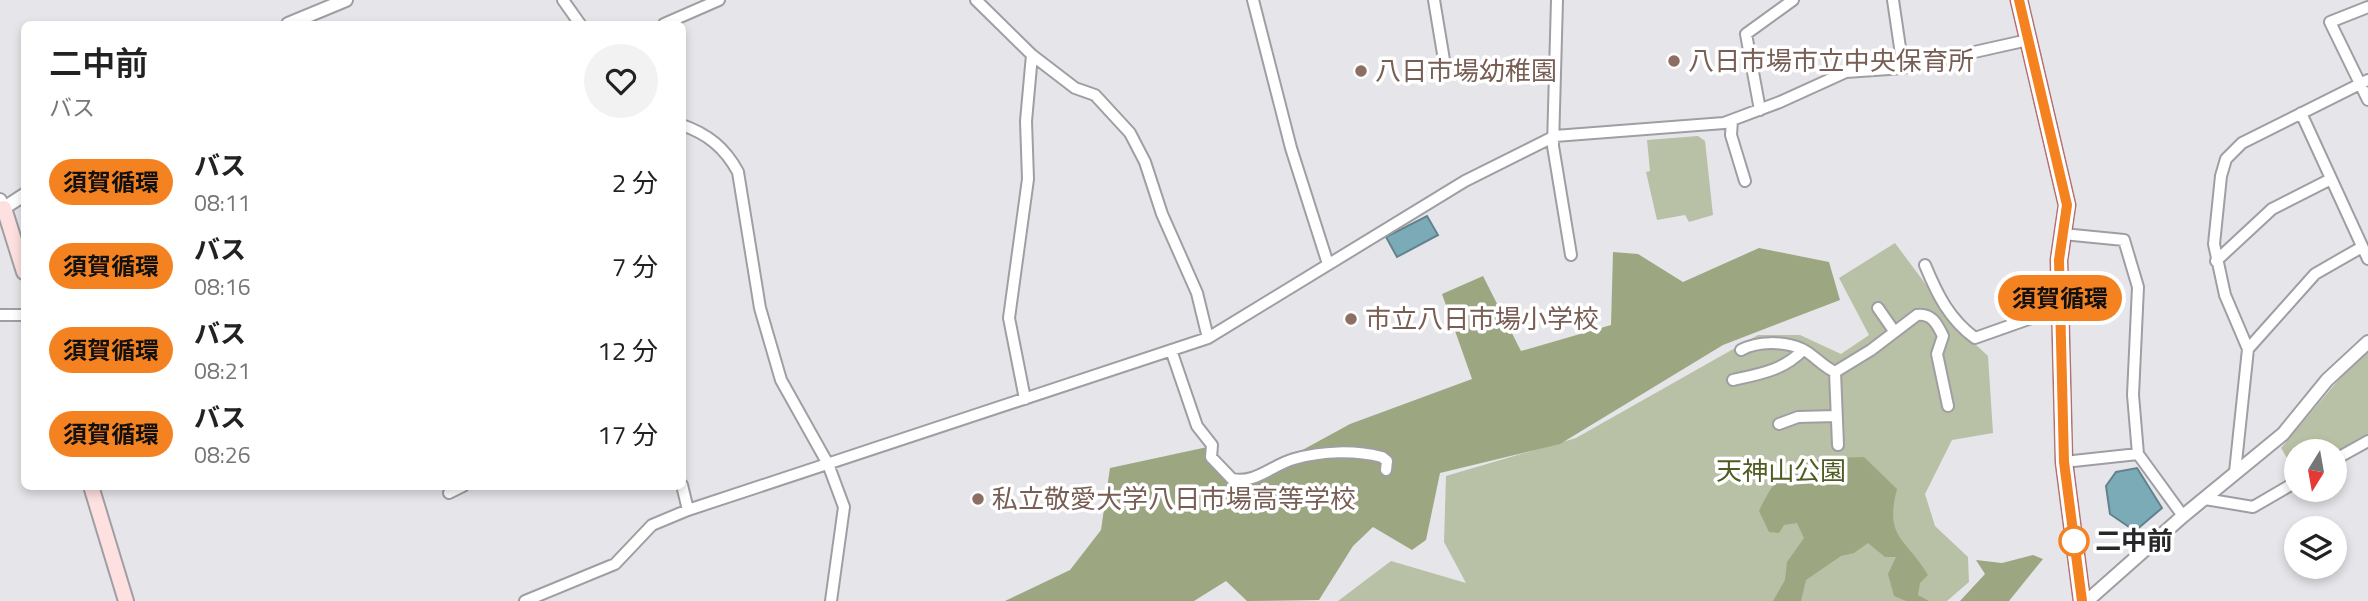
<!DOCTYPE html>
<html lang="ja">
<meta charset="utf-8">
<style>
:root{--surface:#fff;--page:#f2f2f2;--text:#222;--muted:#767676}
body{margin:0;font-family:"Titillium Web","Noto Sans JP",sans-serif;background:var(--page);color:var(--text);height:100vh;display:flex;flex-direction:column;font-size:26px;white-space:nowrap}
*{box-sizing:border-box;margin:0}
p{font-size:23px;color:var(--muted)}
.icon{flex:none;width:38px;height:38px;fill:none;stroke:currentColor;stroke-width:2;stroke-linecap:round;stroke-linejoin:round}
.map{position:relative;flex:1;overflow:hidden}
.drawer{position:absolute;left:21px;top:21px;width:665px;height:469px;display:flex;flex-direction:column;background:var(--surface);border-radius:10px;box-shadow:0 4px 10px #0003}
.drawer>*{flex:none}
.badge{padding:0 14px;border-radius:23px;font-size:24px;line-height:46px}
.needle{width:46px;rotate:191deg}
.fabs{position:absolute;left:2284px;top:439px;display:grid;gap:14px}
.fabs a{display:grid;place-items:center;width:63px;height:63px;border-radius:50%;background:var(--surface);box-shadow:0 4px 10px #0003;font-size:35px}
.map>.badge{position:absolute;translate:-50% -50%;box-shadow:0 0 0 4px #fff}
.round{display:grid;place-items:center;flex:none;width:74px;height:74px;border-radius:37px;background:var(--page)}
.head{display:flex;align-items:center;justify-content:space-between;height:119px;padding:0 28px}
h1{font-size:33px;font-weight:600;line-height:52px}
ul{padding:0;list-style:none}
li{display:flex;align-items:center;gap:21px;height:84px;padding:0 28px}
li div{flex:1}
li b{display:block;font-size:26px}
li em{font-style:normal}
li .badge{min-width:77px;font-weight:700;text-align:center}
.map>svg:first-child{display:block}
.green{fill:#b8c0a5}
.forest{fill:#9ca782}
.water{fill:#7cabb8;stroke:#62838d;stroke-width:2}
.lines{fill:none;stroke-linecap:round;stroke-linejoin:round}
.minor-casing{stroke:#9f9ea3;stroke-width:14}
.tertiary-casing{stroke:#9f9ea3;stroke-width:16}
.secondary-casing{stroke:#9f9ea3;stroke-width:18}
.primary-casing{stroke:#b17073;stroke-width:19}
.minor{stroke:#fff;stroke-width:10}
.tertiary{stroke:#fff;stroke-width:12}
.secondary{stroke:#fee0e1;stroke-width:14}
.primary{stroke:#fdc1c3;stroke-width:16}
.line-casing{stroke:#fff;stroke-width:16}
.line{stroke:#f58220;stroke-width:10}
.education-dot{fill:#8d6e63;stroke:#fff;stroke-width:2.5}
.stop-dot{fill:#fff;stroke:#f58220;stroke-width:3.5}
.labels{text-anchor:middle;stroke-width:7;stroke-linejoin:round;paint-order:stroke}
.education-label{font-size:26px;fill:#785e54;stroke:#fff;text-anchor:start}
.park-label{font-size:26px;fill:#4f5c22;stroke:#fff}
.stop-label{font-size:26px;font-weight:bold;fill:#272729;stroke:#fff;text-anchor:start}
</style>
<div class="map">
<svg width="2368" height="601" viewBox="0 0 2368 601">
<rect width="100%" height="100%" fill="#e6e6ea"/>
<path class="green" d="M 1698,136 L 1705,141 L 1713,215 L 1689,222 L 1685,215 L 1657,220 L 1646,172 L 1650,171 L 1647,140 Z
M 1895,243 L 1959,329 L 1988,356 L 1993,433 L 1952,440 L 1925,494 L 1935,526 L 1968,557 L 1969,582 L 1947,601 L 1338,601 L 1391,561 L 1466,583 L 1444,542 L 1446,476 L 1576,438 L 1758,335 L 1800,335 L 1841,354 L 1869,335 L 1839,278 Z
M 2368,351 L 2368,434 L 2335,456 L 2334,452 L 2296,452 L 2296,473 L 2281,448 L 2357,358 Z"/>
<path class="forest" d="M 1759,248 L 1829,262 L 1840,300 L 1723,345 L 1560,444 L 1440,473 L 1426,540 L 1412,550 L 1373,527 L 1353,546 L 1319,600 L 1247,601 L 1226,581 L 1194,601 L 1005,601 L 1070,570 L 1101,530 L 1110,468 L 1212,446 L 1235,487 L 1350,424 L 1472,379 L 1442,294 L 1483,276 L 1521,351 L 1611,325 L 1613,252 L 1638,254 L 1683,282 Z
M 1864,457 L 1897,489 C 1884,538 1906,538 1928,575 L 1920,583 L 1918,595 L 1929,601 L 1906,601 L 1894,596 L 1888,574 L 1896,557 L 1885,557 L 1868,543 L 1854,553 L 1841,556 L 1806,580 L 1801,601 L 1773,601 L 1785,580 L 1787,562 L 1804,538 L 1797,523 L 1784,525 L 1779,533 L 1769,532 L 1759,511 C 1785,455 1808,459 1864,457 Z
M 2033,555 L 2043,559 L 2009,601 L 1960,601 L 1985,574 L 1976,560 L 2002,563 Z"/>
<path class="water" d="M 1427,216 L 1438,235 L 1397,257 L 1386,237 Z
M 2137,468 L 2162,508 L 2135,531 L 2110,514 L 2106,486 L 2116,472 Z"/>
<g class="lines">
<defs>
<path id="minor" d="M 563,0 L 580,24
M 976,0 L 1032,55 L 1075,88 L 1095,95 L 1130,133 L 1145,162 L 1162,214 L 1197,293 L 1208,338
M 1253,0 L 1291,148 L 1328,264
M 1434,0 L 1444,60
M 1557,0 L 1553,146 L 1571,255
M 1893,0 L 1903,68
M 2368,7 L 2330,22 L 2368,100
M 664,24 L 719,0
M 1760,110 L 1746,34 L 1793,0
M 2301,113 L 2368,259
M 1732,120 L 1731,135 L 1745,181
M 682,125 C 708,134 725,148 738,172 L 760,308 L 781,380 L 828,464 L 844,507 L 831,601
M 2063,234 L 2124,240 L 2138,287 L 2133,395 L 2138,454 L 2183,516
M 2216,261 L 2272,209 L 2331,179
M 1925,265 C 1937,294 1949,319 1975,338 L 2060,308
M 1878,308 L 1894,331
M 0,315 L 24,315
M 2248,349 L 2315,274 L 2362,247
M 1171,350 L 1197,426 L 1212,445 L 1211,457 L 1232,479 C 1256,484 1272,465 1294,459 C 1322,451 1355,450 1382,457 L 1387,461 L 1386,470
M 1741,350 C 1758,341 1783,341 1802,349 C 1813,354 1822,366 1835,372
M 1835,372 L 1871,350 L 1917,315 C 1932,313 1937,324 1943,336 L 1937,354 L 1948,406
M 1835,372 L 1838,445
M 1733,380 C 1760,374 1784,370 1803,350
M 1025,399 L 1009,318 L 1028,179 L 1026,121 L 1032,55
M 1779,424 L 1798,417 L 1836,416
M 2334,460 L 2368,441
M 2064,462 L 2138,454
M 2235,472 L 2248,349 L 2225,295 L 2214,244 L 2221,176 L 2226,159 L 2242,143 L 2368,80
M 682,485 L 688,510
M 449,493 L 463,486
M 2205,499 L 2253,507 L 2296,482
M 525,601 L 615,564 L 652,525 L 688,510 L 1208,338 L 1465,181 L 1555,136 L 1724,123 L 1780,102 L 1846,72 L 1903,68 L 2028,40"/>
<path id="tertiary" d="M 288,24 L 346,0
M 0,200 L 4,208 L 24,195
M 2087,601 L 2183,516 L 2283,434 L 2327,380 L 2368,342"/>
<path id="secondary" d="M 0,209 L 4,208 L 24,272
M 91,486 L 126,601"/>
<path id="primary" d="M 2019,0 L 2067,205 L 2059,260 L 2064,462 L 2082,601"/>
</defs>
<use href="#minor" class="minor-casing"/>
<use href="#tertiary" class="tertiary-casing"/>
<use href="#secondary" class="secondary-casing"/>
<use href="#primary" class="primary-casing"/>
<use href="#minor" class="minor"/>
<use href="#tertiary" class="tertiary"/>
<use href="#secondary" class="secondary"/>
<use href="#primary" class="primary"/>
</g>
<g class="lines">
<defs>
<path id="line" d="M 2019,0 L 2067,205 L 2059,260 L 2064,462 L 2082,601"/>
</defs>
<use href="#line" class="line-casing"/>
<use href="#line" class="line"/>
</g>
<g class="education-dot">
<circle cx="1674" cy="61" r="7"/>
<circle cx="1361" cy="71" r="7"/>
<circle cx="1351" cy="319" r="7"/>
<circle cx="978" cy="499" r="7"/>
</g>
<circle class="stop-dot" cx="2074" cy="541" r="14"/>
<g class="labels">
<g class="education-label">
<text x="1688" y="70">八日市場市立中央保育所</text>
<text x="1375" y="80">八日市場幼稚園</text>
<text x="1365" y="328">市立八日市場小学校</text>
<text x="992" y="508">私立敬愛大学八日市場高等学校</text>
</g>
<g class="park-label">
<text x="1781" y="480">天神山公園</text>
</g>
<g class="stop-label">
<text x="2095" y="550">二中前</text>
</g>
</g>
</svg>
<div class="fabs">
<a><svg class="needle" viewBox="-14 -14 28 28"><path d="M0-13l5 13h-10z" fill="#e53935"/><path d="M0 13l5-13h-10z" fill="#767676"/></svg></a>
<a><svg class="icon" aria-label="layers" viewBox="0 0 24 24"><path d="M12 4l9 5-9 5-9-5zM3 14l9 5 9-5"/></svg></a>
</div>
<b class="badge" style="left:2060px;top:298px;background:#f58220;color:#111">須賀循環</b>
<section class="drawer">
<div class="head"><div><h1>二中前</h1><p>バス</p></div><a class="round"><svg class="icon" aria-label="heart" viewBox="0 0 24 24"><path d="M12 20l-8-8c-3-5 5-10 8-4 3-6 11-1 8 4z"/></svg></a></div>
<ul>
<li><span class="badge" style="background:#f58220;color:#111">須賀循環</span><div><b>バス</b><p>08:11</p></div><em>2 分</em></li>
<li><span class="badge" style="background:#f58220;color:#111">須賀循環</span><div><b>バス</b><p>08:16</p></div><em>7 分</em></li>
<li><span class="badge" style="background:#f58220;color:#111">須賀循環</span><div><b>バス</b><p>08:21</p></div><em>12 分</em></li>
<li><span class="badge" style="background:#f58220;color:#111">須賀循環</span><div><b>バス</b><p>08:26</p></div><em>17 分</em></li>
</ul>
</section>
</div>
